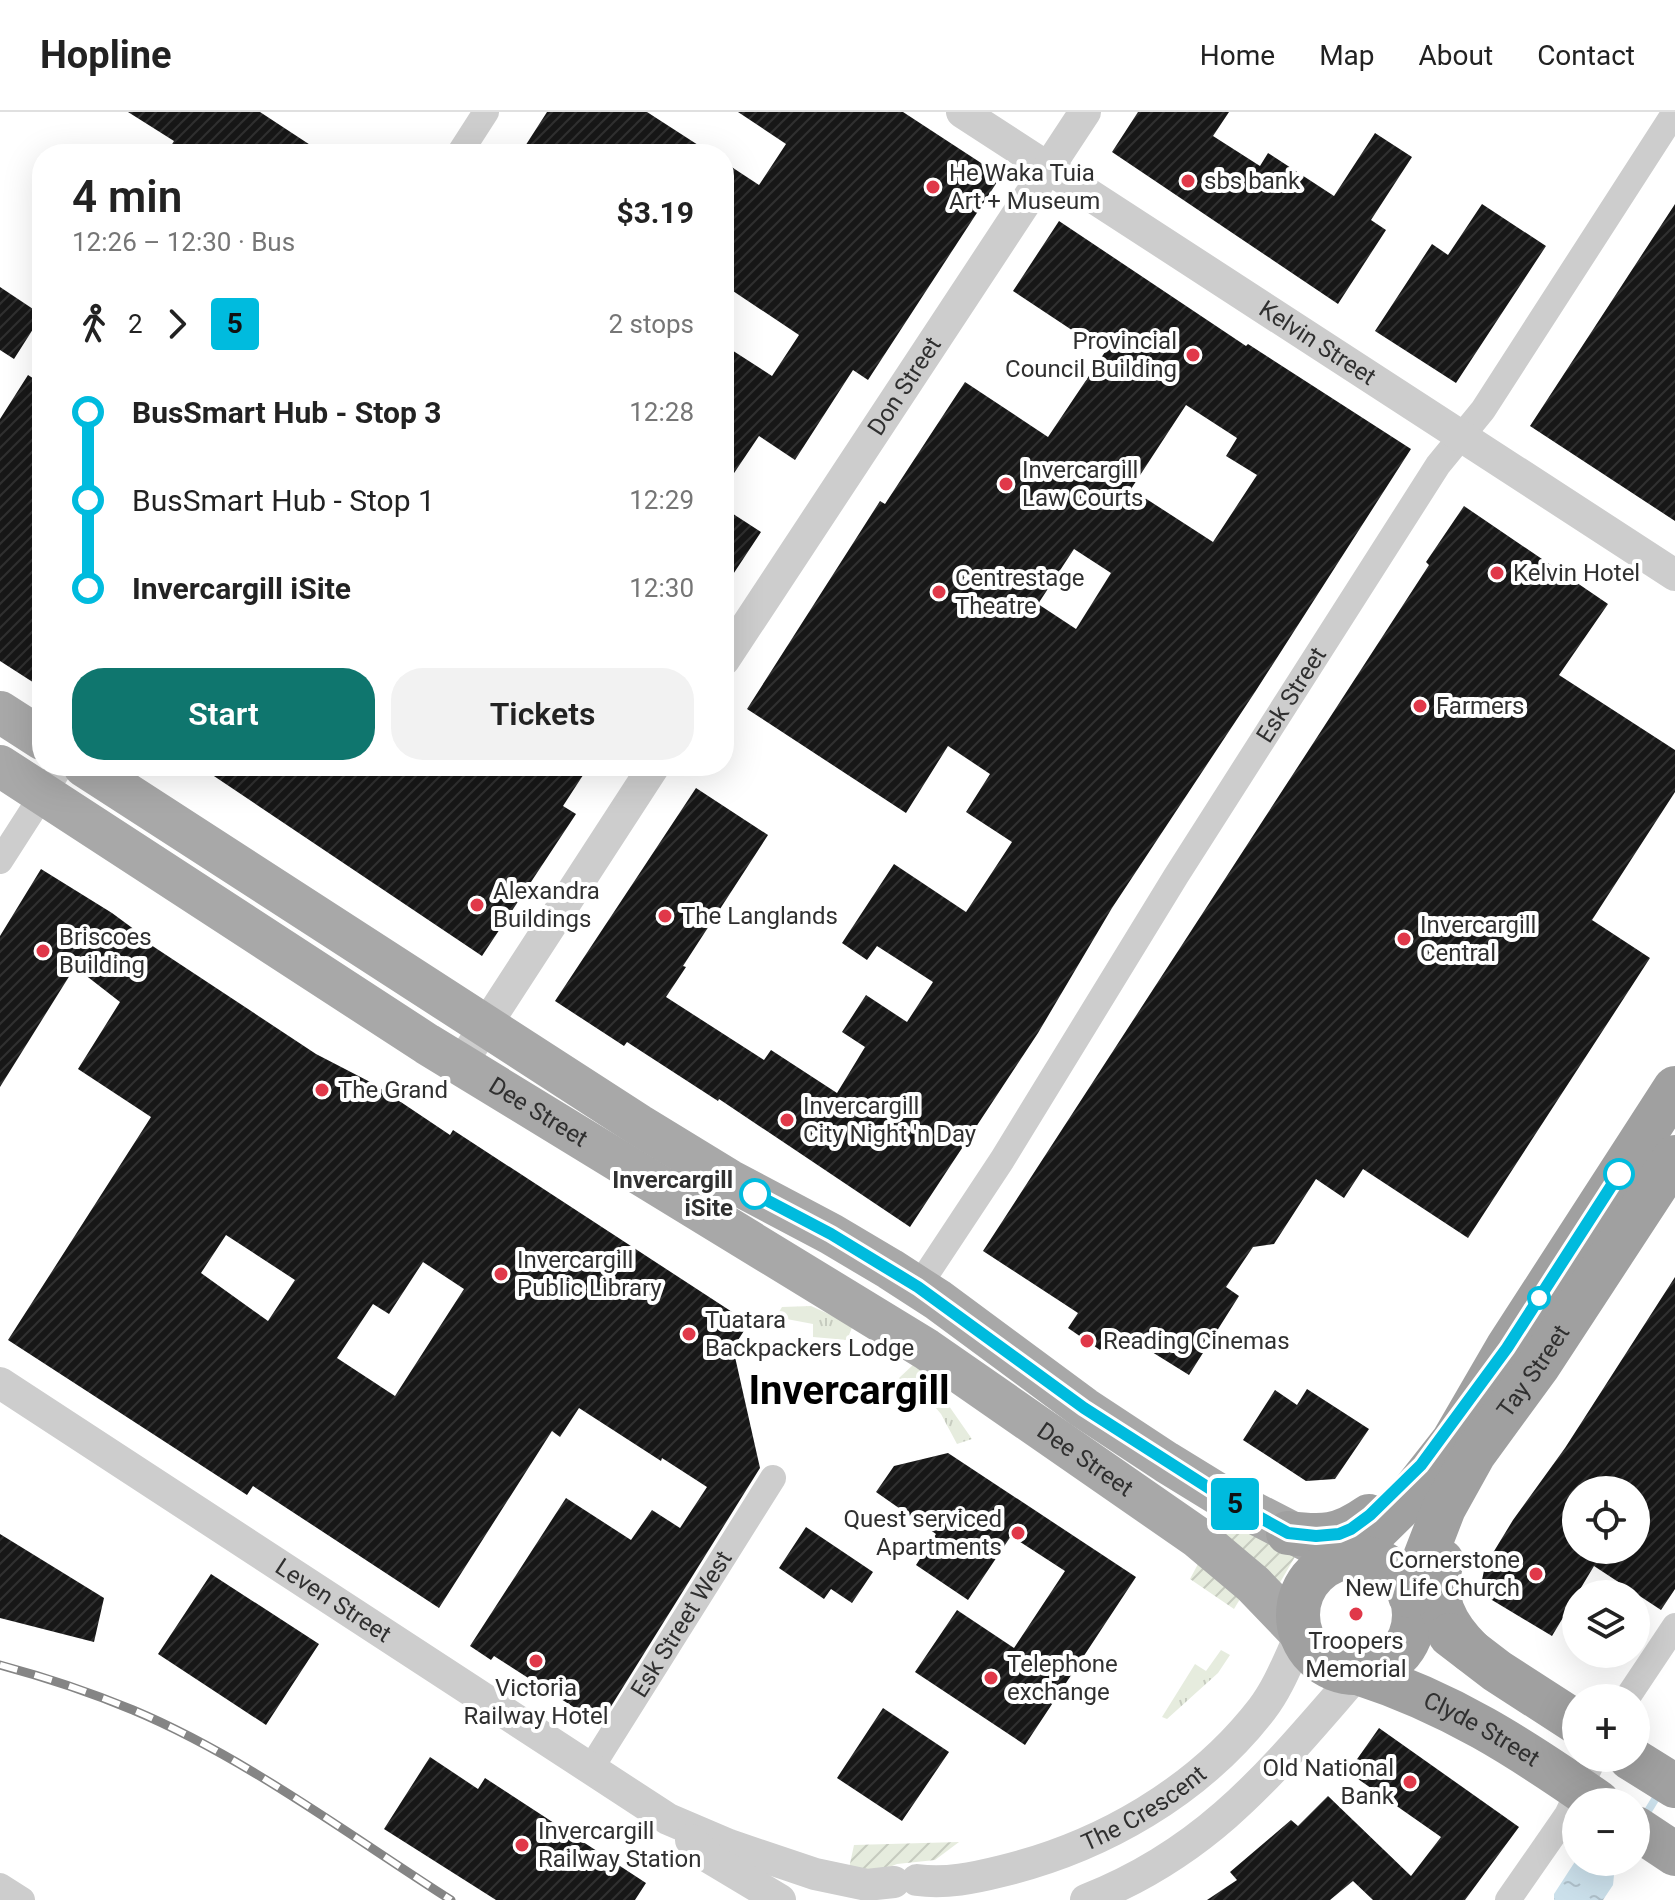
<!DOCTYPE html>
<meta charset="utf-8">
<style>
:root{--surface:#fff;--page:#f2f2f2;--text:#222;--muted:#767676;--line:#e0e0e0;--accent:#0f766e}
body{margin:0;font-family:Roboto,sans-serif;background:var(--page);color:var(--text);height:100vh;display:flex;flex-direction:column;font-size:30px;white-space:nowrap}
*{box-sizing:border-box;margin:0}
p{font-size:26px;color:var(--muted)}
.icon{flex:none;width:44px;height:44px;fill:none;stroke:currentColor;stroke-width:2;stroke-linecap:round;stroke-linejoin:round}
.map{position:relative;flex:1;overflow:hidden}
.drawer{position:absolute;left:32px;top:32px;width:702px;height:632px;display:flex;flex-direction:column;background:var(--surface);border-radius:32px;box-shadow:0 8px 32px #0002}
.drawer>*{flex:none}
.badge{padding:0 16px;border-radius:6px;font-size:28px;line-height:52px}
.tools{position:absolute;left:1562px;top:1364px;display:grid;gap:16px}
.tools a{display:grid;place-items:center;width:88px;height:88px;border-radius:50%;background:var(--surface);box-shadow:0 8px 32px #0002;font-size:40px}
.map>.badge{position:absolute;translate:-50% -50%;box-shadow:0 0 0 4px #fff}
.legs{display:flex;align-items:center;gap:12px;height:88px;padding:0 40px;font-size:26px}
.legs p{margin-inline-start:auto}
.summary{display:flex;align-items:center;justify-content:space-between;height:136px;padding:0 40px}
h1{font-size:44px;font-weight:600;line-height:60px}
.action{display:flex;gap:16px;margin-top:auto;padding:16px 40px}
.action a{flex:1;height:92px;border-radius:32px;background:var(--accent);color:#fff;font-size:32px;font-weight:600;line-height:92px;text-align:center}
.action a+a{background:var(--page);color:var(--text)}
ul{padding:0 40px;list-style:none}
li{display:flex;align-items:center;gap:28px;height:88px;font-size:30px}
li i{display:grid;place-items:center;width:12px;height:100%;margin:0 10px;background:currentColor}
li i::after{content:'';width:20px;height:20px;margin:-10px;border:6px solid;border-radius:50%;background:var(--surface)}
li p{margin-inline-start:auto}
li:first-child i{background:linear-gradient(#0000 50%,currentColor 0)}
li:last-child i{background:linear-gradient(currentColor 50%,#0000 0)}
header{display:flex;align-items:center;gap:48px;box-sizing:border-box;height:112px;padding:0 40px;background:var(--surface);border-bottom:2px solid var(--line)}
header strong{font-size:38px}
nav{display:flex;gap:44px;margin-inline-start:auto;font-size:28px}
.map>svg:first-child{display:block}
.grass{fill:url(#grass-tufts)}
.garden{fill:url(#garden-furrows)}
.water{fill:url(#water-ripples)}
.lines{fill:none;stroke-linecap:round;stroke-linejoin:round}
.stream{stroke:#cbe0eb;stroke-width:8}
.building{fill:url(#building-hatch);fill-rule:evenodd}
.minor{stroke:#cdcdcd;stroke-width:26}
.tertiary{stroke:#cdcdcd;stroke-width:32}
.primary{stroke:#a8a8a8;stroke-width:42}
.trunk{stroke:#a0a0a0;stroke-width:44}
.rail-casing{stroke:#858585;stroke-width:9}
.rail{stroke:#fff;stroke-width:6;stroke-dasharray:18;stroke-linecap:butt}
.line-1-casing{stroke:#fff;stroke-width:18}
.line-1{stroke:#00bbde;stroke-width:12}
.poi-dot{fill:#e03849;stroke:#fff;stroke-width:3}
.stop-1-dot{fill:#fff;stroke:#00bbde;stroke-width:4}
.labels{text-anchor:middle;stroke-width:8;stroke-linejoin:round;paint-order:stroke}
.poi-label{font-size:24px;fill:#303030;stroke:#fff;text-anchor:start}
.street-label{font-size:24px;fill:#303030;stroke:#fff}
.stop-label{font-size:24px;font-weight:bold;fill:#303030;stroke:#fff;text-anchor:end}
.town-label{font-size:40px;font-weight:bold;fill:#000;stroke:#fff}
</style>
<header>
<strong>Hopline</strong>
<nav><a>Home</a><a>Map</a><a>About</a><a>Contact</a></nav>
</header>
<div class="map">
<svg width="1675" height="1788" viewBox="0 0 1675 1788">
<defs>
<pattern id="grass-tufts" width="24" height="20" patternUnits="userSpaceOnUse" patternTransform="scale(2)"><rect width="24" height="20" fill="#e6ecde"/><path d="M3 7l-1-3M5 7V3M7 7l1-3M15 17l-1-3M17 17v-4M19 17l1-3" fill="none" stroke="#c6cbbf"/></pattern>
<pattern id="garden-furrows" width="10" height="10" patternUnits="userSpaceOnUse" patternTransform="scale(2)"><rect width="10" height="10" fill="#e6ecde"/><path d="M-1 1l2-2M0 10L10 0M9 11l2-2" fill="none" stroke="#c6cbbf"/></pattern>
<pattern id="water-ripples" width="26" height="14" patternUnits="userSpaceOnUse" patternTransform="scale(2)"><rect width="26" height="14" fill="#cbe0eb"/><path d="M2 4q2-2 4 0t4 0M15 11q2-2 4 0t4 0" fill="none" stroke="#afc0ca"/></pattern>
<pattern id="building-hatch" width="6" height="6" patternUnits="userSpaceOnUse" patternTransform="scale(2)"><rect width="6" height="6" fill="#171717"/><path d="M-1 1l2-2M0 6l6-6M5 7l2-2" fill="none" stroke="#303030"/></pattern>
</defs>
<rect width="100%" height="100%" fill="#fff"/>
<path class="grass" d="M 811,1194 L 853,1213 L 847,1228 L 813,1225 L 813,1212 L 776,1205 L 782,1195 Z
M 914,1252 L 928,1264 L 972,1327 L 957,1332 L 941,1302 L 930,1289 L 918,1293 L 910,1278 L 899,1266 Z
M 1221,1538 L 1230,1543 L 1218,1561 L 1167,1607 L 1162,1605 L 1195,1552 L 1206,1559 Z"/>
<path class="garden" d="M 1224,1405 L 1296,1443 L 1278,1474 L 1213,1420 Z
M 1198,1452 L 1240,1487 L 1234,1497 L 1190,1467 Z
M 959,1730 L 935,1748 L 897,1752 L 872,1762 L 848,1761 L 854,1733 Z"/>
<path class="water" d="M 1576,1748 L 1576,1750 L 1593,1750 L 1614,1763 L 1613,1773 L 1603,1788 L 1554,1788 L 1554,1782 Z"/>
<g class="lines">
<path class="stream" d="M 1643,1707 L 1659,1681
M 1604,1766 L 1615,1750"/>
</g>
<path class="building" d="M 128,0 L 260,0 L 324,42 L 166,42 L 174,29 Z
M 547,0 L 647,0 L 712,42 L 520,42 Z
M 738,0 L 903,0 L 1001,64 L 868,268 L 853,258 L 795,348 L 759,324 L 724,376 L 724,233 L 772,264 L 799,223 L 724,173 L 724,50 L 759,73 L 786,32 Z
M 1138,0 L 1229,0 L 1213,24 L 1260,54 L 1268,41 L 1334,84 L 1375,21 L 1412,45 L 1371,108 L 1386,118 L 1338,192 L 1112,40 Z
M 1482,92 L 1546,134 L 1456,271 L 1375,219 L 1432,132 L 1448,143 Z
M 1675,92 L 1675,409 L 1530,314 Z
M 1059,109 L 1246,234 L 1248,232 L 1411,337 L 1255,580 L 1112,796 L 1038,921 L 910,1115 L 719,987 L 718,989 L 627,930 L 624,934 L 555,889 L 696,676 L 768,723 L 683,854 L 686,855 L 666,885 L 764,948 L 771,938 L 837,981 L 865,935 L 842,920 L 866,883 L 907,910 L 933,870 L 877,834 L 867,848 L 842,831 L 894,752 L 966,800 L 1012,730 L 966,700 L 990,662 L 948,634 L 906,701 L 747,597 L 880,389 L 885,392 L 965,270 L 1048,325 L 1105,240 L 1013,179 ZM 1186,293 L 1237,326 L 1226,344 L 1257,363 L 1213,430 L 1131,377 ZM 1074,437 L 1111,461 L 1076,517 L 1038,492 Z
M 0,175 L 42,203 L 14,247 L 0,238 Z
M 28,263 L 42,272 L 42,576 L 0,549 L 0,307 Z
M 1464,394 L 1608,492 L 1559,563 L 1675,638 L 1675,680 L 1592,808 L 1650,846 L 1468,1126 L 1363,1057 L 1344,1086 L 1316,1067 L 1274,1132 L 1253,1135 L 1226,1175 L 1239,1184 L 1189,1263 L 1115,1217 L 1100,1238 L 1068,1216 L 1078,1201 L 983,1139 L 1429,453 L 1426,450 Z
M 724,396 L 761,420 L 724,476 Z
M 199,654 L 589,654 L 563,694 L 576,702 L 482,844 Z
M 41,757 L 112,801 L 150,829 L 148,831 L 316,942 L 374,972 L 450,1023 L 453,1018 L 749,1211 L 733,1236 L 760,1356 L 600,1612 L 494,1544 L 491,1548 L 470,1534 L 566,1386 L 631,1428 L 652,1398 L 680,1416 L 707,1375 L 662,1346 L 661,1349 L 579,1296 L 560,1325 L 552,1319 L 439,1496 L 253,1374 L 247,1383 L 8,1228 L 151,1005 L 78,957 L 120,890 L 75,855 L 0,975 L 0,824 ZM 226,1123 L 295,1168 L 268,1209 L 201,1161 ZM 423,1150 L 464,1177 L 395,1284 L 337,1246 L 373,1192 L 389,1202 Z
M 1675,1165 L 1675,1477 L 1661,1498 L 1594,1454 L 1552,1524 L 1487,1485 L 1482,1468 L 1485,1454 L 1513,1408 L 1565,1336 ZM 1576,1378 L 1636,1378 L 1636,1438 L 1576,1438 Z
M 1307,1277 L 1369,1317 L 1335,1367 L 1306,1369 L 1243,1328 L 1275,1278 L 1297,1293 Z
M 948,1341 L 1136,1465 L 1025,1633 L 915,1560 L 957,1498 L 1014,1536 L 1065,1459 L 1011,1424 L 968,1488 L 916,1453 L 936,1422 L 876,1380 L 894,1354 Z
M 806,1415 L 873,1460 L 852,1491 L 831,1477 L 824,1487 L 779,1456 Z
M 0,1422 L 104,1486 L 94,1530 L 0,1506 Z
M 211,1462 L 319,1532 L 266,1613 L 158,1542 Z
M 883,1596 L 949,1640 L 902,1709 L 837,1666 Z
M 1379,1616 L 1519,1715 L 1465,1788 L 1373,1788 L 1353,1769 L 1330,1788 L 1207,1788 L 1237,1768 L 1230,1760 L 1291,1708 L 1298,1714 L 1328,1684 L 1411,1764 L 1441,1725 L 1348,1660 Z
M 430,1645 L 478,1677 L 485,1666 L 646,1771 L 635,1788 L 496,1788 L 384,1717 Z"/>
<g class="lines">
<g class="minor">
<path d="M 459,42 L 486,0"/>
<path d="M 0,749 L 61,654"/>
<path id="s1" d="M 918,1175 L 1002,1048 L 1176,764 L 1438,353 L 1483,298 L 1675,0"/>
<path d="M 1627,1586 L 1675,1514"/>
<path id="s2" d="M 591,1656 L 773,1366"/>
<path d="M 0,1774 L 22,1788"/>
<path d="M 1508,1788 L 1567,1703 L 1594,1646"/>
</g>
<g class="tertiary">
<path id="s3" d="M 962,0 L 1675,463"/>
<path id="s4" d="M 724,548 L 1085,0"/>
<path d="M 460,953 L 654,654"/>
<path id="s5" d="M 0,1271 L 668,1707 L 729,1733 L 815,1762 L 867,1773 L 894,1770"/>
<path d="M 691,1728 L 710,1746 L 780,1788"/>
<path id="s6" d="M 917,1768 C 946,1772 974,1766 1002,1759 C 1101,1735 1198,1680 1262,1597 C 1279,1575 1289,1547 1301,1522"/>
<path d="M 1086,1788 C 1211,1739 1273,1658 1358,1561"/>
</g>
<g class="primary">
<path d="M 0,600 L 42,627"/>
<path id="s7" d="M 0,654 L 427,932 L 926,1237 L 1197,1425 L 1253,1472 L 1301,1522"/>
<path d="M 84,654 L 639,1013 L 729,1068 L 831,1122 L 890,1157 L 938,1188 L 1084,1296 L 1166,1350 L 1223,1385 L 1320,1435"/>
</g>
<g class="trunk">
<path d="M 1288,1421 C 1323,1425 1339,1425 1369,1404"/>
<path d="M 1349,1445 L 1405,1390 L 1453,1329 L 1507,1236 L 1675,976"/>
<circle cx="1356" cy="1503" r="58"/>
<path d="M 1442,1449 C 1430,1486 1446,1514 1471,1539"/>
<path id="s8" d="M 1410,1484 L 1444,1396 L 1474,1342 L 1539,1253 L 1675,1045"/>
<path d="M 1450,1523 L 1497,1559 L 1576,1610"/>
<path id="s9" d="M 1358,1561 C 1451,1591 1519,1635 1598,1690"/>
<path d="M 1630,1646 L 1675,1674"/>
<path d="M 1636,1716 L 1675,1742"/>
</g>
<defs>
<path id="rail" d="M 0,1553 C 45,1565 90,1580 133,1598 C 243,1644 349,1723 451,1788"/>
</defs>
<use href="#rail" class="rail-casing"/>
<use href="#rail" class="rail"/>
</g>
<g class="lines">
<defs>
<path id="line-1" d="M 755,1082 L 831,1122 L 918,1175 L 1084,1296 L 1223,1385 L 1288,1421 L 1316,1424 L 1339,1422 L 1351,1417 L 1370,1403 L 1421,1353 L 1507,1236 L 1619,1062"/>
</defs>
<use href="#line-1" class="line-1-casing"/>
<use href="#line-1" class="line-1"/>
</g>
<g class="poi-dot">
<circle cx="1188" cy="69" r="8"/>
<circle cx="933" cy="75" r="8"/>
<circle cx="1193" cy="243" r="8"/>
<circle cx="1006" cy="372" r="8"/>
<circle cx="1497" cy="461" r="8"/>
<circle cx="939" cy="480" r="8"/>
<circle cx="1420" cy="594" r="8"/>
<circle cx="477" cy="793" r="8"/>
<circle cx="665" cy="804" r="8"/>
<circle cx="1404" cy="827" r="8"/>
<circle cx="43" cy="839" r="8"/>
<circle cx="322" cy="978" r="8"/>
<circle cx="787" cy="1008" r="8"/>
<circle cx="501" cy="1162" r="8"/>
<circle cx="689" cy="1222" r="8"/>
<circle cx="1087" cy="1229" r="8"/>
<circle cx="1018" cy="1421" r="8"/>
<circle cx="1536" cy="1462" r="8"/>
<circle cx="1356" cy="1502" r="8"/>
<circle cx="536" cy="1549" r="8"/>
<circle cx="991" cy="1566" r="8"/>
<circle cx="1410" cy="1670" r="8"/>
<circle cx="522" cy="1733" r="8"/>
</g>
<g class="stop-1-dot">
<circle cx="1619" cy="1062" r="14"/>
<circle cx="755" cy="1082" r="14"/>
<circle cx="1539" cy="1186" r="10"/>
</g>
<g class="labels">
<g class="poi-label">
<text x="949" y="69">He Waka Tuia<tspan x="949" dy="28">Art + Museum</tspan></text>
<text x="1204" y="77">sbs bank</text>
<text x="1177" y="237" text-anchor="end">Provincial<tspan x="1177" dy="28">Council Building</tspan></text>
<text x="1022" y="366">Invercargill<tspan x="1022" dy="28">Law Courts</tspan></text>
<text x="1513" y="469">Kelvin Hotel</text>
<text x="955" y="474">Centrestage<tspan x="955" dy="28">Theatre</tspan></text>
<text x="1436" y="602">Farmers</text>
<text x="493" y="787">Alexandra<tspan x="493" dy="28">Buildings</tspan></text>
<text x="681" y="812">The Langlands</text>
<text x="1420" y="821">Invercargill<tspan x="1420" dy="28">Central</tspan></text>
<text x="59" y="833">Briscoes<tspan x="59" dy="28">Building</tspan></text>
<text x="338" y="986">The Grand</text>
<text x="803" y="1002">Invercargill<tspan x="803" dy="28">City Night 'n Day</tspan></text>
<text x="517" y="1156">Invercargill<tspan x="517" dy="28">Public Library</tspan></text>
<text x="705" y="1216">Tuatara<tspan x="705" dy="28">Backpackers Lodge</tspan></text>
<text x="1103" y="1237">Reading Cinemas</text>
<text x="1002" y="1415" text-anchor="end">Quest serviced<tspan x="1002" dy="28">Apartments</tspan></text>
<text x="1520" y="1456" text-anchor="end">Cornerstone<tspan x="1520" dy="28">New Life Church</tspan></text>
<text x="1356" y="1537" text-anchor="middle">Troopers<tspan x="1356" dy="28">Memorial</tspan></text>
<text x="1007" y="1560">Telephone<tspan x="1007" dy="28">exchange</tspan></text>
<text x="536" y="1584" text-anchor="middle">Victoria<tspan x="536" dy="28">Railway Hotel</tspan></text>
<text x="1394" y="1664" text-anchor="end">Old National<tspan x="1394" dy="28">Bank</tspan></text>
<text x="538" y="1727">Invercargill<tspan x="538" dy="28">Railway Station</tspan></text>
</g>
<g class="street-label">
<text dy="8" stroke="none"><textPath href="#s3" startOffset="424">Kelvin Street</textPath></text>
<text dy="8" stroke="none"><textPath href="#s4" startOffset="328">Don Street</textPath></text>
<text dy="8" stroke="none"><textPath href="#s1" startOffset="700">Esk Street</textPath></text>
<text dy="8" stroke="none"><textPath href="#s7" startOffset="640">Dee Street</textPath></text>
<text dy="8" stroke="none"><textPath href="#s8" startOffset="258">Tay Street</textPath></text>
<text dy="8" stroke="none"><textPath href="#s7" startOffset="1288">Dee Street</textPath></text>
<text dy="8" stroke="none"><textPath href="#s5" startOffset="398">Leven Street</textPath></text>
<text dy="8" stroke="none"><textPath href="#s2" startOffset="170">Esk Street West</textPath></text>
<text dy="8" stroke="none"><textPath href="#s9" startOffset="136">Clyde Street</textPath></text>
<text dy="8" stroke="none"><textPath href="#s6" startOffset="242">The Crescent</textPath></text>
</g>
<g class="stop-label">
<text x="733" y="1076">Invercargill<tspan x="733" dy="28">iSite</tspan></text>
</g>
<g class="town-label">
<text x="849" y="1292">Invercargill</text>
</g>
</g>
</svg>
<div class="tools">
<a><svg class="icon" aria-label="locate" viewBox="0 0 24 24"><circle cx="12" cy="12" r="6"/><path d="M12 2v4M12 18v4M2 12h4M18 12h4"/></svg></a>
<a><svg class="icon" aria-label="layers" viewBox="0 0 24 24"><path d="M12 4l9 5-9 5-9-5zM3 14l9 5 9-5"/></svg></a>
<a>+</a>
<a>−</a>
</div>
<b class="badge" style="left:1235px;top:1392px;background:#00bbde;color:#111">5</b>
<section class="drawer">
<div class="summary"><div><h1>4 min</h1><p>12:26 – 12:30 · Bus</p></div><b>$3.19</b></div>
<div class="legs"><svg class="icon" aria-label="walk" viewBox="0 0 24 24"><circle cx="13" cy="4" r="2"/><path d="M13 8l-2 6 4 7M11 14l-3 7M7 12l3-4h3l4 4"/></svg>2<svg class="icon" aria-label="forward" viewBox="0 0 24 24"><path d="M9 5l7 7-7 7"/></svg><b class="badge" style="background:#00bbde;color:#111">5</b><p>2 stops</p></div>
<ul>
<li><i style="color:#00bbde"></i><b>BusSmart Hub - Stop 3</b><p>12:28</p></li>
<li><i style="color:#00bbde"></i><span>BusSmart Hub - Stop 1</span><p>12:29</p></li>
<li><i style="color:#00bbde"></i><b>Invercargill iSite</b><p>12:30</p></li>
</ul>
<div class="action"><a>Start</a><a>Tickets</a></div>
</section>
</div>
